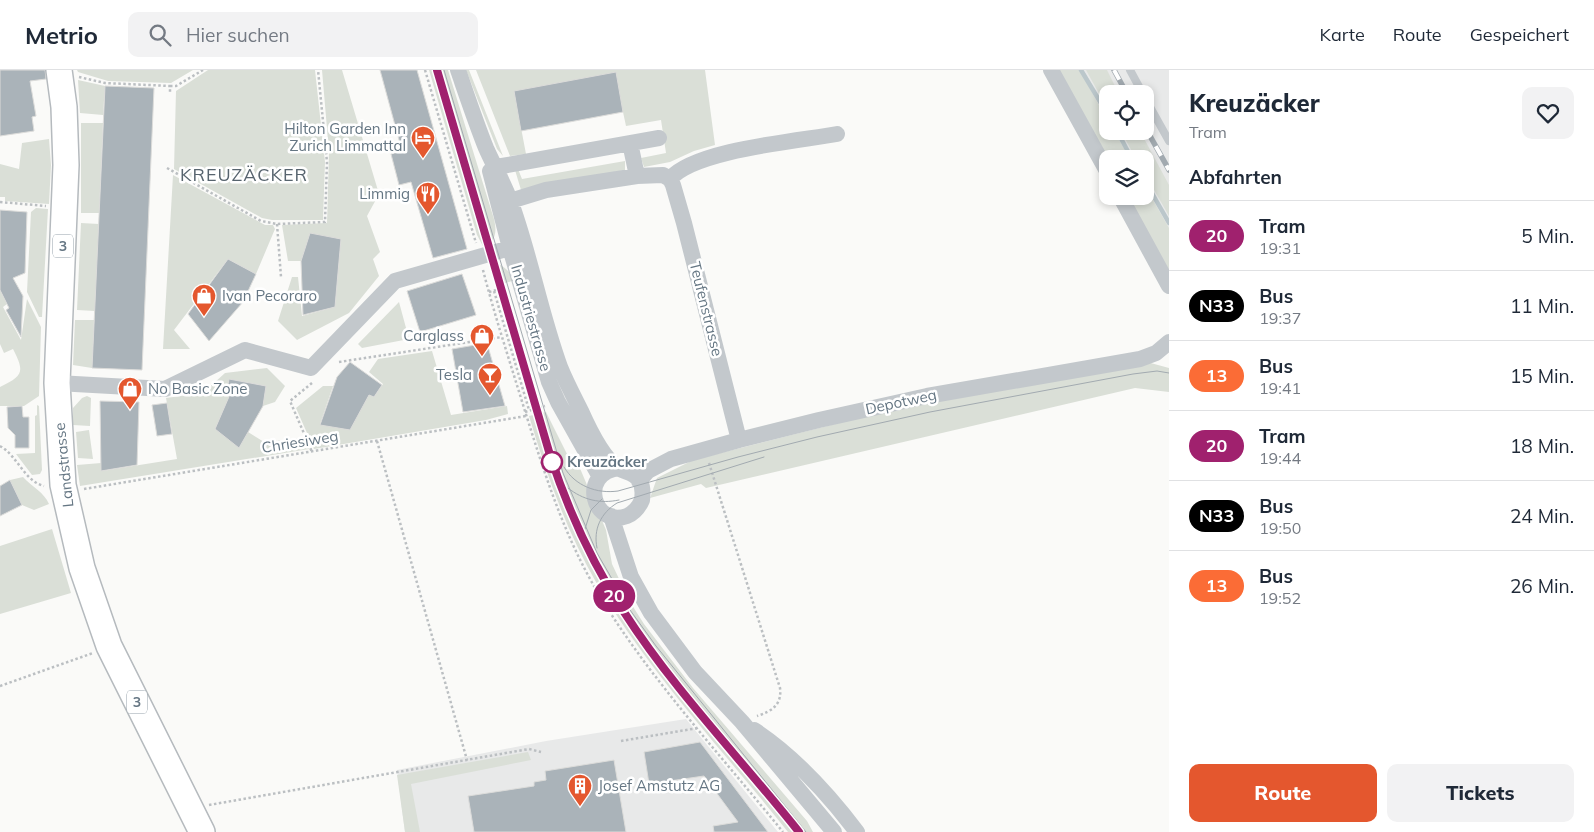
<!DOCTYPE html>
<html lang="de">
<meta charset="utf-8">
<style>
:root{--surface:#fff;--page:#f2f2f3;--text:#1f2937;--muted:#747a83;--line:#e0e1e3;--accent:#e4572e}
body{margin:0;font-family:Mulish,sans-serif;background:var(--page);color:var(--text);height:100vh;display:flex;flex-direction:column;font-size:19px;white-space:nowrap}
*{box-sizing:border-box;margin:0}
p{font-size:16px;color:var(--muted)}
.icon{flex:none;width:28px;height:28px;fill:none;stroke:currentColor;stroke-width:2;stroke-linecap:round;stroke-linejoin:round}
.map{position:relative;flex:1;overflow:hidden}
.sheet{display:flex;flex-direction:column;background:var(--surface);width:425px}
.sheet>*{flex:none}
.badge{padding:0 10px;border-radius:16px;font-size:18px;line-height:32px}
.tools{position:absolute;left:1099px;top:15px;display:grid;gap:10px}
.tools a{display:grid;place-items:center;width:55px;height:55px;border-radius:10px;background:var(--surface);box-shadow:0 2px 8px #0003;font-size:25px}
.map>.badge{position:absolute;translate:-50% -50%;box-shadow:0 0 0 2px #fff}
h2{padding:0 20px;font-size:19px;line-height:45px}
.round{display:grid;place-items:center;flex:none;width:52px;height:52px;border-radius:10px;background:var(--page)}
.head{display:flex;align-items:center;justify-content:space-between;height:85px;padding:0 20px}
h1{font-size:24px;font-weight:800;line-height:38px}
.primary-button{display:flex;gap:10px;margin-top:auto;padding:10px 20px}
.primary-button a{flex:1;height:58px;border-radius:10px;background:var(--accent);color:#fff;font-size:20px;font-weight:800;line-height:58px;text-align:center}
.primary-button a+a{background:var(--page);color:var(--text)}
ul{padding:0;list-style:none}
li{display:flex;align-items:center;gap:15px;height:70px;padding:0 20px;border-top:1px solid var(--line)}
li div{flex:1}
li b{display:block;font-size:19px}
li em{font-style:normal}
li .badge{min-width:55px;font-weight:700;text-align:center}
header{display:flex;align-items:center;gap:30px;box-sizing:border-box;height:70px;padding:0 25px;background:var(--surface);border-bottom:1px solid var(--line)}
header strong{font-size:24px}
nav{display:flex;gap:28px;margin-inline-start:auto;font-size:18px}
.search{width:350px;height:45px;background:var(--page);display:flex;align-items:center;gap:12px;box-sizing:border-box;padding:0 18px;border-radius:10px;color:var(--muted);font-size:19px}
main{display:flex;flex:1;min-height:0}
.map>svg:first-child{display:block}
.built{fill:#e8e9e9;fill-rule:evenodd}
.green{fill:#dadfd7}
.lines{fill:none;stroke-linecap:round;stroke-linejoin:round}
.stream{stroke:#bbc7cb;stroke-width:4.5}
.building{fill:#aab3b9;stroke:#dcdcda}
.primary-casing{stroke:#b5babe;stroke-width:28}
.path{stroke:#bbbfc2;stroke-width:2.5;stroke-dasharray:2.5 2.5;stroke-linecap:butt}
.lane{stroke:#c3c8cc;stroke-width:8}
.street{stroke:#c3c8cc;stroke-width:16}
.primary{stroke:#fff;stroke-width:25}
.tram{stroke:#a2aab0;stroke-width:1}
.rail-casing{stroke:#a2aab0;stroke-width:5.5}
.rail{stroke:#fff;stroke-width:4;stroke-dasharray:11;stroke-linecap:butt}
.line-casing{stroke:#fff;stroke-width:11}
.line{stroke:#a0216e;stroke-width:8}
.stop-dot{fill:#fff;stroke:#a0216e;stroke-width:2.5}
.labels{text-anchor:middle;stroke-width:5;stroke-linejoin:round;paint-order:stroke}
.shield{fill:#fff;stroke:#939fa8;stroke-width:1}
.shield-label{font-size:14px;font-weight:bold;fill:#657683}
.poi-label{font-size:15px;fill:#657683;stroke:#fff;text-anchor:end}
.street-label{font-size:15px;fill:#657683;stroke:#fff}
.stop-label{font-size:15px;font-weight:bold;fill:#657683;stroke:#fff;text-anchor:start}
.quarter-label{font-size:18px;letter-spacing:1px;fill:#57646e;stroke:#fff}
</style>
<header>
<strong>Metrio</strong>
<div class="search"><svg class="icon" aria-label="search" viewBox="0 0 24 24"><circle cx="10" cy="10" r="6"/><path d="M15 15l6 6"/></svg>Hier suchen</div>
<nav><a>Karte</a><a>Route</a><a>Gespeichert</a></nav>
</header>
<main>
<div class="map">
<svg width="1169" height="762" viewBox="0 0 1169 762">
<rect width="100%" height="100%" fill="#fafaf8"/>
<path class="built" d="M 1057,0 L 1169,0 L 1169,203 L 1145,126 L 1145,89 L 1108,89 ZM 1108,24 L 1145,24 L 1145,61 L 1108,61 Z
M 686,649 L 778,762 L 405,762 L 397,700 L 546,671 Z"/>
<path class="green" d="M 77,0 L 193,0 L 171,13 L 108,11 L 78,2 Z
M 208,0 L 315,0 L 325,92 L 323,150 L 272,150 L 262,148 L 174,99 L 176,21 Z
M 322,0 L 342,0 L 379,124 L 367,146 L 380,182 L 373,189 L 379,206 L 349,243 L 297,270 L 278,251 L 292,207 L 298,207 L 302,246 L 335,237 L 341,169 L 310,164 L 301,191 L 288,191 L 282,155 L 327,153 L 329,82 Z
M 429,0 L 448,0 L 494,149 C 497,162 496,170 484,178 L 477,165 Z
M 466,0 L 469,0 L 503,86 L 497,79 Z
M 476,0 L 705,0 L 715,75 L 694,81 L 670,92 L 644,97 L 641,88 L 666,83 L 661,50 L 626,56 L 623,42 L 514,21 L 526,84 L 510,86 Z
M 1057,0 L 1080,0 L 1107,50 L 1108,61 L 1114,61 L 1130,89 L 1108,89 Z
M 1086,0 L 1107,0 L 1119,24 L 1108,24 L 1107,38 Z
M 78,10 L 105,16 L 103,45 L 80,43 Z
M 81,53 L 103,53 L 99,143 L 81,143 Z
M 1121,61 L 1140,61 L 1169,115 L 1169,146 L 1145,104 L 1145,89 L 1136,89 Z
M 49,69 L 51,95 L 49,134 L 5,131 L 5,127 L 0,127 L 0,94 L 19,99 L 22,73 Z
M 625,91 L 625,100 L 521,120 L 515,100 L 518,99 L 522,109 Z
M 173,105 L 265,155 L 273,155 L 275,159 L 256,204 L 228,189 L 174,260 L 190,279 L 163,279 Z
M 1145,116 L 1169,158 L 1169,203 L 1126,126 L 1145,126 Z
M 36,138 L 48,139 L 42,247 L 39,247 L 27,222 L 31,142 Z
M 81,153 L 99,154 L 95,241 L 77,240 Z
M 489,193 C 502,192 508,200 515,210 L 496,216 Z
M 0,220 L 7,234 L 3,237 L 21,270 L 27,229 L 41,257 L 39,326 L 24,336 L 0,336 L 0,317 C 23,306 25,302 13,279 L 4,283 L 0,274 Z
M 399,232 L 409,269 L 362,278 L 358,274 Z
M 75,250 L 94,250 L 92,298 L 73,295 Z
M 432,281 L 451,345 L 507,336 L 508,344 L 486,350 L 314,379 L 296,338 L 323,316 L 333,316 L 320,354 L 349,360 L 369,325 L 374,327 L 383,314 L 369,302 L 378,289 Z
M 1147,292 L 1169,298 L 1169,322 L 1135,318 L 706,418 L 701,414 L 650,428 L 657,408 L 693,390 L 898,338 Z
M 267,298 L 285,316 L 275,332 L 263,336 L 266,316 L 229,309 L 227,320 L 231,322 L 215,359 L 239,377 L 248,362 L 264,372 L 304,368 L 309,379 L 80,416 L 77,395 L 101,393 L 102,401 L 177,389 L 166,328 L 203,323 L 225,303 Z
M 87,326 L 91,328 L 90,356 L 73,355 L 73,338 L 82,328 Z
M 37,335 L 39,336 L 42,400 L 40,404 L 32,405 L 16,384 L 35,383 L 35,346 L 37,345 Z
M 546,342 L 574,398 L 579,396 L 606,460 L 612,494 L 630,532 L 644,554 L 693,618 L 807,751 L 813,762 L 788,762 C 723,680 649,603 596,512 C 566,460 546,403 529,346 Z
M 89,360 L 93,389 L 78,388 L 76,362 Z
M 23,407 C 32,417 44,422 49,434 L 34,440 L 22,435 L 10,410 Z
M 52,459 L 71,523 L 0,544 L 0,476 Z
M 528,682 L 531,690 L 411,714 L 420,762 L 405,762 L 397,705 Z"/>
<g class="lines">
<path class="stream" d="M 1081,0 L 1108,45
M 1117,61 L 1132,89
M 1145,111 L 1169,153"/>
</g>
<path class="building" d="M 0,0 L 45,0 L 46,9 L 30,11 L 36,46 L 32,47 L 34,61 L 0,66 Z
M 380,0 L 417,0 L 467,179 L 433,188 L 411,112 L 399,115 L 391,84 L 402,81 Z
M 616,2 L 623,42 L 521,61 L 514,21 Z
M 105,16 L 154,18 L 142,300 L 92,298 Z
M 0,140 L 27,142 L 25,203 L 13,208 L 23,226 L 21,267 L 6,240 L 9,238 L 0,220 Z
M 310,163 L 341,169 L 335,237 L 303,245 L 301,191 Z
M 228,189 L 256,204 L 243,232 L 209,271 L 188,244 Z
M 462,204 L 476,245 L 420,262 L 407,221 Z
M 487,273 L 505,336 L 463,342 L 452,279 Z
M 350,292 L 382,315 L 374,327 L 369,325 L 350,360 L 320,355 L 337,307 Z
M 229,309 L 266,316 L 263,336 L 239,378 L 215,359 L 231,322 L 227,320 Z
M 100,331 L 139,332 L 137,395 L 101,401 Z
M 167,333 L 172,364 L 157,366 L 152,335 Z
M 22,336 L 23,347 L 29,347 L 29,378 L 15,378 L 15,365 L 8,358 L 7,337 Z
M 10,410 L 22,435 L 0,446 L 0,416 Z
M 700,672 L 768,762 L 714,762 L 713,756 L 738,752 L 704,706 L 649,714 L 644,682 Z
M 614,690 L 626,762 L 474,762 L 468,726 L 534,716 L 534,712 L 546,710 L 545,701 Z"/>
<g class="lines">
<defs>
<path id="primary" d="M 59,0 L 64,37 L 66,95 L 57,313 L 63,415 L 82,498 L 109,576 L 202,762"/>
</defs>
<use href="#primary" class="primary-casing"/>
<path class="path" d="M 425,0 L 476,173
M 79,7 L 105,13 L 170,16 L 170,22
M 170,16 L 176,16 L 203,0
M 167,98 L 261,151 L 277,154 L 325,152 L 327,92 L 318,0
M 0,132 L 46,136
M 277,154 L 281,207
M 483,200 C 495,247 510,292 524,338 C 546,408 565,470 604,533 C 654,613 723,688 783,762
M 494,221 L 529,340
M 489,222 L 507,217
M 339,292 L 502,267
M 312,313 L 290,331 L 312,382
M 525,342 L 545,336
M 377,371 L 467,690
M 0,376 C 17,385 24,411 44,416
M 709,393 L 780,618 C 782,635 772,641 757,646
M 84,419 L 526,346
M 0,616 L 93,583
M 621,671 L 698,658
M 209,735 L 529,679 L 541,682"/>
<path class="lane" d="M 1130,0 L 1143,24
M 1145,28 L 1169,71"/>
<path class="street" d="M 458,0 C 467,26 476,53 486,78 C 494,96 503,112 510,130 C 530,184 540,242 560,297 C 566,312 574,327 581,341 C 589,359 602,387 618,398 C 626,403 634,402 640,411 C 643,417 643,423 642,430 C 639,437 634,443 627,446 C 593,458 578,403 619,398
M 1051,0 L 1108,103
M 630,73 L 637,106
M 496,97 L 659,68
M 490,101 L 510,178 L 549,312 L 558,332 L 600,407
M 670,109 C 694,80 798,71 837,64
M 1120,126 L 1169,216
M 510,131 L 546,120 L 637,106 L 663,105 L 670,109 L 673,115 L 684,153 L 739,370
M 57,313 L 165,319 L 245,280 L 311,298 L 395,211 L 510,178
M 639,411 L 648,401 L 671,389 L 739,370 L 819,350 L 927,326 L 1140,289 L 1156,283 L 1169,272
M 611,446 L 631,507 L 651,543 L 695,602 L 742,652 L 834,762
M 754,660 C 792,685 829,725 857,762"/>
<use href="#primary" class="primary"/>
<path class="tram" d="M 444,0 L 563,403 L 597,483 L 630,540 L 656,576 L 806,762
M 543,362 L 556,403
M 564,397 C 575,416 597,424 618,421 L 738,387 L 817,367 L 930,342 L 1133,304 L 1157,301 L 1169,303
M 568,418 C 583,430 600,434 619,430
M 585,459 L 591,440 L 602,429
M 597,478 C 593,459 601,443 617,433 L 764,387"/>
<defs>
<path id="rail" d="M 1114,0 L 1127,24
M 1145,57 L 1169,100"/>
</defs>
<use href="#rail" class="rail-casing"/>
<use href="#rail" class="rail"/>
</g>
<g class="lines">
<defs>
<path id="line" d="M 437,0 L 550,385 C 568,440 592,493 624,542 C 674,620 741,689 799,762"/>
</defs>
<use href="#line" class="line-casing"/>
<use href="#line" class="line"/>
</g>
<defs>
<symbol id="hotel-pin" viewBox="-11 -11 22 30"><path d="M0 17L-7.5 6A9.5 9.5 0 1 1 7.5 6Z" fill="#e4572e" stroke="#fff"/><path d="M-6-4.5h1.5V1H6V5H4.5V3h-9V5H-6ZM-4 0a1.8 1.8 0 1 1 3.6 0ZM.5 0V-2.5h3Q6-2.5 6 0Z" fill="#fff"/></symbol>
<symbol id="restaurant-pin" viewBox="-11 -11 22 30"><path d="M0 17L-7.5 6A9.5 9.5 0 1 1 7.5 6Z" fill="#e4572e" stroke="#fff"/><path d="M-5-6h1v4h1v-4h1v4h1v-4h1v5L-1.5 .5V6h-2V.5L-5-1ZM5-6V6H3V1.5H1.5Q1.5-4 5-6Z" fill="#fff"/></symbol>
<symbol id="shop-pin" viewBox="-11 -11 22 30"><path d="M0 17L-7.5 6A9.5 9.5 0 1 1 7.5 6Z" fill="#e4572e" stroke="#fff"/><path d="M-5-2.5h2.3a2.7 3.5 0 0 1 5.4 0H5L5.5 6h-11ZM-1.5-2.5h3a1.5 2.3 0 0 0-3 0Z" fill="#fff"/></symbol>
<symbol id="bar-pin" viewBox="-11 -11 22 30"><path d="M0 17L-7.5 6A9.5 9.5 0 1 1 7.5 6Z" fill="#e4572e" stroke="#fff"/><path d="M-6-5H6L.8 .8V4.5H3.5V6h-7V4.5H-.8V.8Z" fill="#fff"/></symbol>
<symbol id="building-pin" viewBox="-11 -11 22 30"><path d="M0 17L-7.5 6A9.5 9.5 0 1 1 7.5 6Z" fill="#e4572e" stroke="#fff"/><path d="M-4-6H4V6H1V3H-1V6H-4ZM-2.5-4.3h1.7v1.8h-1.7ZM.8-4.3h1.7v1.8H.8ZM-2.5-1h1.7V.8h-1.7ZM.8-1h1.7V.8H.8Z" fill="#fff"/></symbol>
</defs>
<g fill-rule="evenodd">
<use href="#hotel-pin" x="409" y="54" width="28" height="38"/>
<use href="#restaurant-pin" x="414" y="110" width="28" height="38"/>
<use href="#shop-pin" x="190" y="212" width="28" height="38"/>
<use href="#shop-pin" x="468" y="252" width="28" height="38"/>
<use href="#bar-pin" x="476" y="291" width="28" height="38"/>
<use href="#shop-pin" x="116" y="305" width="28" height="38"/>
<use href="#building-pin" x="566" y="702" width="28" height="38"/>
</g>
<circle class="stop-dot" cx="552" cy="392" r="10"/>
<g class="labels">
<g class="shield">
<rect x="53" y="164.5" width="20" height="23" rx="4"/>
<rect x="127" y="620.5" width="20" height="23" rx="4"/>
</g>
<g class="shield-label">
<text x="63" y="181">3</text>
<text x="137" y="637">3</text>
</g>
<g class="poi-label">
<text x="406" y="64">Hilton Garden Inn<tspan x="406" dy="17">Zurich Limmattal</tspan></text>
<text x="410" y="129">Limmig</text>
<text x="222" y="231" text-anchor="start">Ivan Pecoraro</text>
<text x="464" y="271">Carglass</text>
<text x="472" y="310">Tesla</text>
<text x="148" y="324" text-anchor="start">No Basic Zone</text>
<text x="598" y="721" text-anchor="start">Josef Amstutz AG</text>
</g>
<g class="street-label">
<text transform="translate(706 239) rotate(76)" y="5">Teufenstrasse</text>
<text transform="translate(531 248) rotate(74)" y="5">Industriestrasse</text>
<text transform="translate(901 332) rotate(-12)" y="5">Depotweg</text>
<text transform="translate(300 372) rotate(-9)" y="5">Chriesiweg</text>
<text transform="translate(64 395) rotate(-96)" y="5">Landstrasse</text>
</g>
<g class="stop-label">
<text x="567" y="397">Kreuzäcker</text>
</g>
<g class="quarter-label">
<text x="244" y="111">KREUZÄCKER</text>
</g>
</g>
</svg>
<div class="tools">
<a><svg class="icon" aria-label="locate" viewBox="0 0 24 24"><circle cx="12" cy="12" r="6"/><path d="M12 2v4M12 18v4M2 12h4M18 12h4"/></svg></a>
<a><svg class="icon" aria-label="layers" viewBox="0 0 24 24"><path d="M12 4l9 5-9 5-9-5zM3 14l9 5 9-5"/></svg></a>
</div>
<b class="badge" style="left:614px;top:526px;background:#a0216e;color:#fff">20</b>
</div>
<section class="sheet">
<div class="head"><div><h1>Kreuzäcker</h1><p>Tram</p></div><a class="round"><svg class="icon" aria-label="heart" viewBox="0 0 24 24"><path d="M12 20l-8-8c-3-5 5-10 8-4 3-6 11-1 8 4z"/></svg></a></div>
<h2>Abfahrten</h2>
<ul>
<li><span class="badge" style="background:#a0216e;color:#fff">20</span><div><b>Tram</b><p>19:31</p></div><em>5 Min.</em></li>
<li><span class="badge" style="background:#000;color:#fff">N33</span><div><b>Bus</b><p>19:37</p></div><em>11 Min.</em></li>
<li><span class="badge" style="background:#fb6c36;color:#fff">13</span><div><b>Bus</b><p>19:41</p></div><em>15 Min.</em></li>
<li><span class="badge" style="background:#a0216e;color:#fff">20</span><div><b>Tram</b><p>19:44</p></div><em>18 Min.</em></li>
<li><span class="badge" style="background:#000;color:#fff">N33</span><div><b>Bus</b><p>19:50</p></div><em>24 Min.</em></li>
<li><span class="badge" style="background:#fb6c36;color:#fff">13</span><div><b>Bus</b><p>19:52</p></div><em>26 Min.</em></li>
</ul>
<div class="primary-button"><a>Route</a><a>Tickets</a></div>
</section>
</main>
